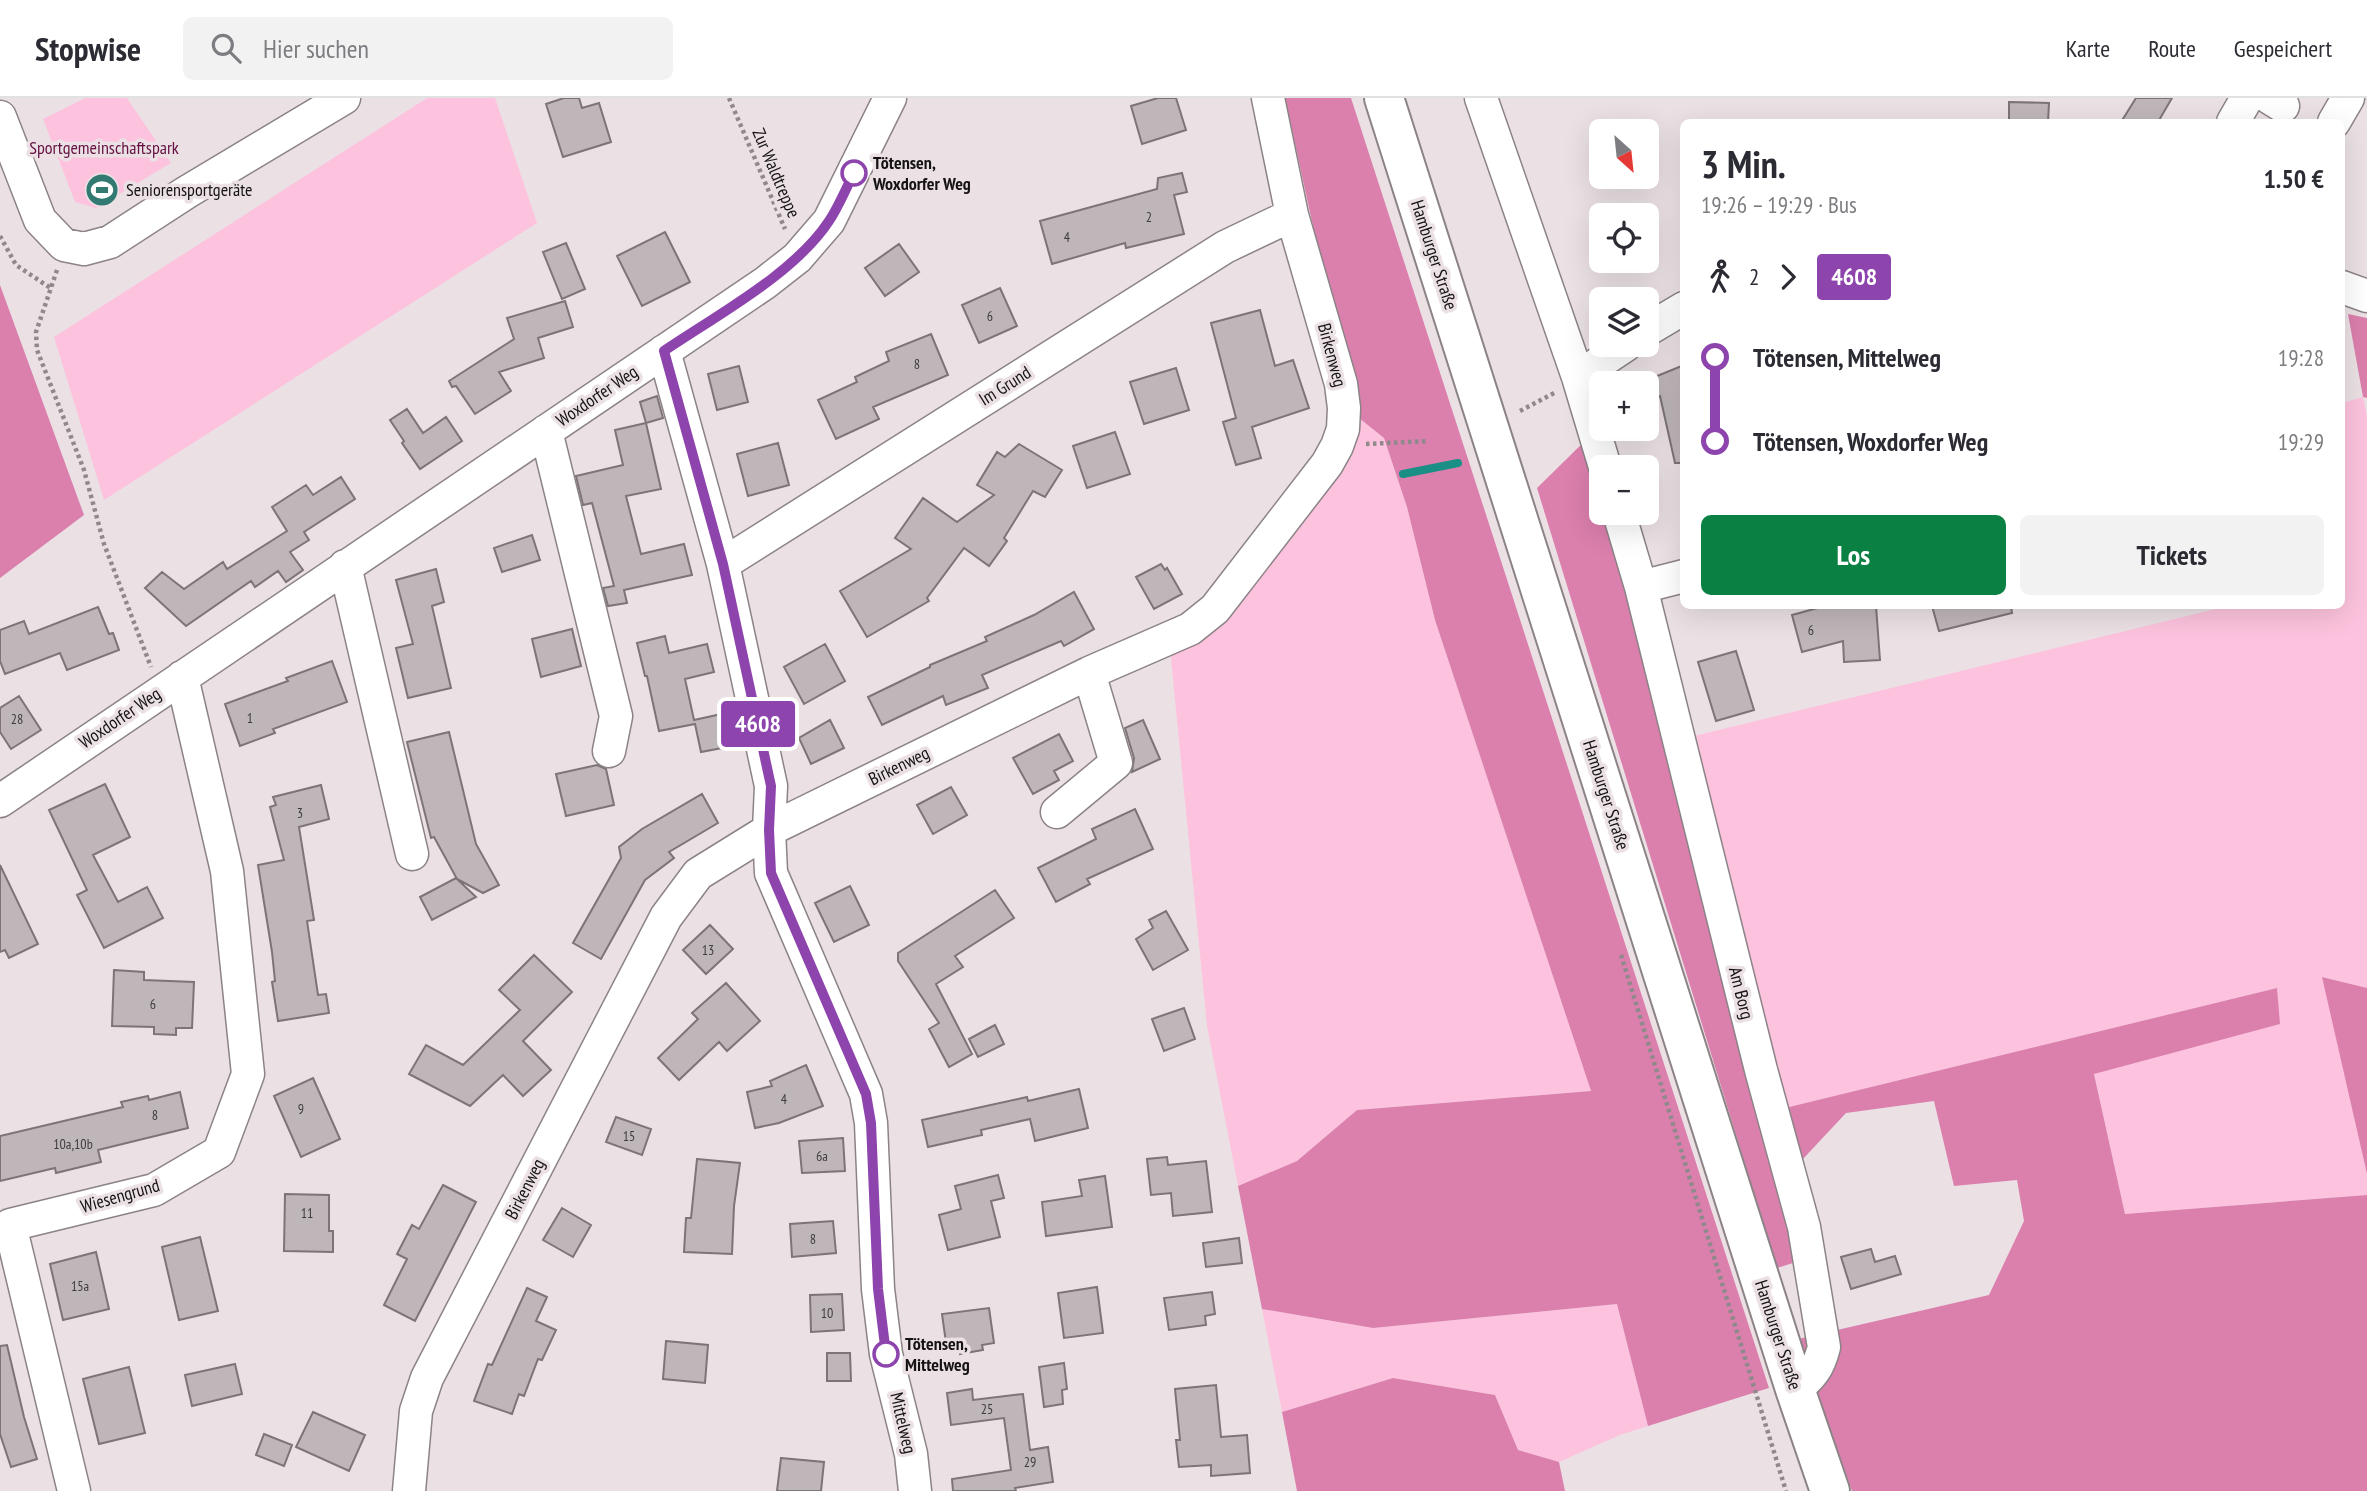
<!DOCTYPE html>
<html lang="de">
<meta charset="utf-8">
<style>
:root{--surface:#fff;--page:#f2f2f3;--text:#2b2b33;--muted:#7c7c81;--line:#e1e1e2;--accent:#0b8043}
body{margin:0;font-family:"PT Sans Narrow",sans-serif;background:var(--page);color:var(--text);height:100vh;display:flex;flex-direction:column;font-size:26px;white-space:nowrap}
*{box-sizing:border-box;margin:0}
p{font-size:23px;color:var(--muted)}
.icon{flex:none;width:38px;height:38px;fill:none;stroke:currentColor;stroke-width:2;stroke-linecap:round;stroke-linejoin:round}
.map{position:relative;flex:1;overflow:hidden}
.drawer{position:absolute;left:1680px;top:21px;width:665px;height:490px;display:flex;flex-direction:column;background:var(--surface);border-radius:10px;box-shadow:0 7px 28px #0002}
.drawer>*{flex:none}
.badge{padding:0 14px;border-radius:5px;font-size:24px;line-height:46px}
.needle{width:46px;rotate:153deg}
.fabs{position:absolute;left:1589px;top:21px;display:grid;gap:14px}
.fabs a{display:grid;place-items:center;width:70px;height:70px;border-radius:10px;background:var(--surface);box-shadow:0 7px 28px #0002;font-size:35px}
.map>.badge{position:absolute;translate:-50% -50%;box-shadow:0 0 0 4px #fff}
.legs{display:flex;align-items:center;gap:10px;height:77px;padding:0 21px;font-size:23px}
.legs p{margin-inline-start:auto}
.headline{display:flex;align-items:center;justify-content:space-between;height:119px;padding:0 21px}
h1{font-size:38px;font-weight:800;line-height:52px}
.cta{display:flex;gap:14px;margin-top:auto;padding:14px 21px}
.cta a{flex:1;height:80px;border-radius:10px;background:var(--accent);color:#fff;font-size:28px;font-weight:800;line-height:80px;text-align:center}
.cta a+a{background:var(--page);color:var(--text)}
ul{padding:0 21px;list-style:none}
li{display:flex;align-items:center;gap:24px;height:84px;font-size:26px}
li i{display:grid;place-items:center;width:10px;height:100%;margin:0 9px;background:currentColor}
li i::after{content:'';width:18px;height:18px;margin:-9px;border:5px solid;border-radius:50%;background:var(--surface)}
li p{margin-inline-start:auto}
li:first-child i{background:linear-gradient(#0000 50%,currentColor 0)}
li:last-child i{background:linear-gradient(currentColor 50%,#0000 0)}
header{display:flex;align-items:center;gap:42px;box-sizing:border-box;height:98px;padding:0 35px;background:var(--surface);border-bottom:2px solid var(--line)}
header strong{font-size:33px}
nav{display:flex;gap:38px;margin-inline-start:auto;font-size:24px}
.search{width:490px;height:63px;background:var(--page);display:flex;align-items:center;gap:18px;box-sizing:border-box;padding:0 24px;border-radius:10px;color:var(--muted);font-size:26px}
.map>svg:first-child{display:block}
.green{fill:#fdc3de}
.forest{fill:#db7fad}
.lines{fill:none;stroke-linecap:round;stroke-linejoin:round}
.stream{stroke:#198f86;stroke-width:8}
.building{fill:#bfb6ba;stroke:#7d7478;stroke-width:2}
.minor-casing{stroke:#8c8387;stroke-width:35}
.major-casing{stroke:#8c8387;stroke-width:42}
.path{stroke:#90898c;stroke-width:4.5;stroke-dasharray:3.5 3.5;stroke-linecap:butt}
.minor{stroke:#fff;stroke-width:32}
.major{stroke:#fff;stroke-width:38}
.line-1-casing{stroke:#fff;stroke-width:16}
.line-1{stroke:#8e44ad;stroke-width:10}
.stop-1-dot{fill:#fff;stroke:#8e44ad;stroke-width:3.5}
.labels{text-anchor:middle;stroke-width:7;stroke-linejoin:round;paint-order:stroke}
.number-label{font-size:14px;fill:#403b3e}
.park-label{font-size:18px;fill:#641142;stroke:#ebe1e5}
.stop-label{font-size:18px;font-weight:bold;fill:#151214;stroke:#ebe1e5;text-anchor:start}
.street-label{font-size:18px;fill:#151214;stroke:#ebe1e5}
.poi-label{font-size:18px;fill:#151214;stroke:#ebe1e5;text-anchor:start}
</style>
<header>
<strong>Stopwise</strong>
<div class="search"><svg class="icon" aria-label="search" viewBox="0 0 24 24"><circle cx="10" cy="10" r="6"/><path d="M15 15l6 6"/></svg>Hier suchen</div>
<nav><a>Karte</a><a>Route</a><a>Gespeichert</a></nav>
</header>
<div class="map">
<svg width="2367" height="1393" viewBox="0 0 2367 1393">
<rect width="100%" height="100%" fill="#ebe1e5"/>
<path class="green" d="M 85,0 L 127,0 L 171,65 L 96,110 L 75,104 L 43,21 Z
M 427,0 L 495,0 L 537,125 L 104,402 L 54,239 Z
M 2363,299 L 2367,318 L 2367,890 L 2323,879 L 2367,1076 L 2367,1097 L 2125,1116 L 2094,975 L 2279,926 L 2277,890 L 1781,1011 L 1690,639 L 2228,508 L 2342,508 L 2342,305 Z
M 1354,316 L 1384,340 L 1407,409 L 1435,522 L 1591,993 L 1357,1012 L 1297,1063 L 1238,1088 L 1207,928 L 1170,551 Z
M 1617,1206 L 1648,1328 L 1620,1337 L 1559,1364 L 1518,1352 L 1495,1297 L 1393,1280 L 1282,1314 L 1262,1211 L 1373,1230 Z"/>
<path class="forest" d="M 1285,0 L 1351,0 L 1769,1290 L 1648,1328 L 1617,1206 L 1373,1230 L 1262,1211 L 1238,1088 L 1297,1063 L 1357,1012 L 1591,993 L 1435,522 L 1407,409 L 1384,340 L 1354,316 Z
M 0,187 L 84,417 L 0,480 Z
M 2348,216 L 2367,220 L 2367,300 L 2363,299 Z
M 1593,335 L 1601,369 L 1601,415 L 1619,415 L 1781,1011 L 2277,890 L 2280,926 L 2094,976 L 2125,1116 L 2367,1097 L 2367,1393 L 1852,1393 L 1798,1241 L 1989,1197 L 2024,1123 L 2017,1082 L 1954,1088 L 1934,1003 L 1846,1015 L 1802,1062 L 1824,1155 L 1777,1170 L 1537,390 Z
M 2322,879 L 2367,890 L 2367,1076 Z
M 1393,1280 L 1495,1297 L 1518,1352 L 1559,1364 L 1565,1393 L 1297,1393 L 1282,1314 Z"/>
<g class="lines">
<path class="stream" d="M 1403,376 L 1458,365"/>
</g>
<path class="building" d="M 564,0 L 579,0 L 582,10 L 599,5 L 611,44 L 563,59 L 546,6 Z
M 1158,0 L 1176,0 L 1186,32 L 1142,46 L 1131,8 Z
M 2136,0 L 2172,0 L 2158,24 L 2121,24 Z
M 2009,4 L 2049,5 L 2048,24 L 2009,24 Z
M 1182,75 L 1187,94 L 1174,97 L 1184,136 L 1126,150 L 1125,145 L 1052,166 L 1040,123 L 1157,91 L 1158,80 Z
M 665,134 L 690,184 L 642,208 L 617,158 Z
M 566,145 L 585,191 L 562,201 L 543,154 Z
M 899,146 L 919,174 L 885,198 L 865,170 Z
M 1000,190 L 1017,228 L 979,245 L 962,207 Z
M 565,203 L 573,229 L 538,240 L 544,260 L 499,274 L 511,293 L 475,316 L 456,288 L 452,289 L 449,283 L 514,241 L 507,220 Z
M 1260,212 L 1275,268 L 1293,262 L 1309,310 L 1252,329 L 1261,360 L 1236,367 L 1223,324 L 1236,320 L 1211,225 Z
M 931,236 L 948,277 L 873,309 L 879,321 L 836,341 L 818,302 L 857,284 L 855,279 L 889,263 L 886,254 Z
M 1684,267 L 1684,365 L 1675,365 L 1660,298 L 1647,302 L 1647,285 L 1640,285 Z
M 739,268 L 748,304 L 717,312 L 708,276 Z
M 1176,270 L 1189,312 L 1144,326 L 1130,284 Z
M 657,298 L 663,320 L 646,325 L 640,304 Z
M 407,311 L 423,335 L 446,319 L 462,343 L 420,371 L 402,345 L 404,343 L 390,322 Z
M 646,325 L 661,391 L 626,398 L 641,456 L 684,446 L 692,477 L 624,492 L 627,505 L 608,508 L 603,490 L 614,488 L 592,405 L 583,407 L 576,378 L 623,367 L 615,332 Z
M 1115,334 L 1130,376 L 1087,390 L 1073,348 Z
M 778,345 L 789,387 L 748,398 L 737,356 Z
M 1019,346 L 1062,372 L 1045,399 L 1033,393 L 1004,440 L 1007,443 L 989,468 L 964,450 L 927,500 L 929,503 L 867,539 L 840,493 L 911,451 L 895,440 L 923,400 L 957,424 L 994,397 L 977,387 L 997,354 L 1005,359 Z
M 341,379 L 355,401 L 304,434 L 309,442 L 290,454 L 303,472 L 286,484 L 278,473 L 255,489 L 251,483 L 186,528 L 145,490 L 162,474 L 184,491 L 223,464 L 227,471 L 287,433 L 272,409 L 306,387 L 313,397 Z
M 532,437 L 540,462 L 502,474 L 494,450 Z
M 1161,466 L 1165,472 L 1167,470 L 1182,496 L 1154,511 L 1136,479 Z
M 436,471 L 444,504 L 432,508 L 451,590 L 408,600 L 396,550 L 413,546 L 396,482 Z
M 1074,494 L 1094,531 L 1064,548 L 1061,543 L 982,577 L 988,590 L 946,607 L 943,598 L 882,627 L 868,599 L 930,569 L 930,567 L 987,543 L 985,539 L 1034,517 Z
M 1825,508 L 1876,508 L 1880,562 L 1844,564 L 1843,543 L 1802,554 L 1792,517 Z
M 1932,508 L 2011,508 L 2012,515 L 1939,533 Z
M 98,509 L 109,536 L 113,535 L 119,552 L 67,572 L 60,555 L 5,576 L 0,563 L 0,532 L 24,523 L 29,536 Z
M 572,531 L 581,568 L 541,579 L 532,541 Z
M 665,538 L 669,555 L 707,546 L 714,574 L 685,581 L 694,622 L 726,615 L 733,648 L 701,654 L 695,626 L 659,633 L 647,578 L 645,578 L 637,545 Z
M 825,546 L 845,583 L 804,606 L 784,569 Z
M 1736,553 L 1754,612 L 1716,623 L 1698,564 Z
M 332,563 L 347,604 L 273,631 L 275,635 L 240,648 L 225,606 L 288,583 L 286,580 Z
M 19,598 L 41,632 L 11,651 L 0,634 L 0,610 Z
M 830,622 L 844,650 L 811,666 L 799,640 Z
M 1143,622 L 1160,661 L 1132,674 L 1134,660 L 1125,630 Z
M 449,634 L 476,746 L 499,787 L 483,795 L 457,781 L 434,739 L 431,740 L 407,644 Z
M 1059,636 L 1073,663 L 1054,673 L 1059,682 L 1033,696 L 1013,660 Z
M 597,667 L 606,671 L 614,707 L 566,718 L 556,676 Z
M 105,686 L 130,739 L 93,757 L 118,804 L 147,789 L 163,820 L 104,850 L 77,797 L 87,792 L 49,712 Z
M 321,687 L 329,721 L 299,729 L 314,822 L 307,823 L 318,897 L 326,896 L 329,915 L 278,923 L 272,884 L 275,883 L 272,854 L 258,767 L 284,762 L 270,709 L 276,707 L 273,699 Z
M 951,689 L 967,717 L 933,736 L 917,707 Z
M 702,696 L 718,725 L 669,754 L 674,760 L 645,782 L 601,861 L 573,845 L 621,760 L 619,749 L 642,731 Z
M 1135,711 L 1153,751 L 1087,781 L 1090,786 L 1056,804 L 1038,770 L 1096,741 L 1092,731 Z
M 0,767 L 38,846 L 9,860 L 5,852 L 0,854 Z
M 456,780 L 476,799 L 432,822 L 420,799 Z
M 850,788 L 869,827 L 834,844 L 815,805 Z
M 995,792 L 1014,820 L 955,858 L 963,869 L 936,886 L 972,956 L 949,969 L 929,931 L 939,925 L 898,863 L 898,855 Z
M 1166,813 L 1188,852 L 1153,872 L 1136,841 L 1153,830 L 1149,822 Z
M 710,827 L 733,851 L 706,876 L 683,852 Z
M 534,857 L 572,894 L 523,943 L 551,972 L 523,998 L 503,977 L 470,1008 L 409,976 L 426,947 L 463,967 L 520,912 L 499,892 Z
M 114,872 L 144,874 L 144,882 L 194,884 L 192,930 L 176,930 L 176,937 L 154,936 L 154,929 L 112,928 Z
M 726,885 L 760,923 L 727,953 L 719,944 L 679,982 L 658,960 L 698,921 L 692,915 Z
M 1184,910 L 1195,941 L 1164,953 L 1152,921 Z
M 995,927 L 1004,946 L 978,959 L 969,941 Z
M 806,967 L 823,1008 L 779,1025 L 755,1030 L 747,994 L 772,988 L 770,983 Z
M 313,980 L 340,1041 L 301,1059 L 274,998 Z
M 1079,991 L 1088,1030 L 1035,1043 L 1030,1021 L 981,1032 L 982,1037 L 928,1049 L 922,1022 L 1027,999 L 1028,1003 Z
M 180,994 L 188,1030 L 98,1052 L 101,1064 L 56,1075 L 55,1070 L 0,1083 L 0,1038 L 123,1009 L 121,1004 L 148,998 L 149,1002 Z
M 616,1019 L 651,1031 L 642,1057 L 606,1044 Z
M 843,1040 L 845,1073 L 802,1075 L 799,1043 Z
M 1167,1059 L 1168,1067 L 1206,1063 L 1212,1114 L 1173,1118 L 1171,1095 L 1151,1097 L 1147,1061 Z
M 697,1061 L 740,1065 L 734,1108 L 732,1156 L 684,1154 L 686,1120 L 691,1120 Z
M 998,1077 L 1004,1100 L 991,1103 L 1000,1139 L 948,1152 L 939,1117 L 961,1111 L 955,1088 Z
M 1105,1078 L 1112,1129 L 1046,1138 L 1042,1104 L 1082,1098 L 1079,1082 Z
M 443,1087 L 476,1104 L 415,1223 L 384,1207 L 407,1161 L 397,1156 L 412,1127 L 419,1131 Z
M 285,1096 L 329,1097 L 329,1133 L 333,1133 L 333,1154 L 284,1153 Z
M 562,1110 L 591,1127 L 573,1159 L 543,1142 Z
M 833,1123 L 836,1155 L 792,1159 L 790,1126 Z
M 200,1139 L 218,1213 L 179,1222 L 162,1149 Z
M 1239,1140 L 1242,1165 L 1206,1169 L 1203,1145 Z
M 1871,1151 L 1875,1164 L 1895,1158 L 1901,1176 L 1851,1191 L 1841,1159 Z
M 96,1154 L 109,1211 L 63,1222 L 50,1166 Z
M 1097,1189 L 1103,1235 L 1064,1240 L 1058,1195 Z
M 527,1190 L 547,1199 L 536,1223 L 556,1232 L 542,1262 L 538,1261 L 524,1298 L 519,1296 L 512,1316 L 474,1303 L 488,1266 L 492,1267 Z
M 1212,1194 L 1215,1216 L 1205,1218 L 1206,1227 L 1169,1232 L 1164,1200 Z
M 842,1196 L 844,1232 L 811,1234 L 810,1197 Z
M 989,1210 L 994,1245 L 982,1247 L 983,1252 L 960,1256 L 960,1251 L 947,1252 L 942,1216 Z
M 666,1243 L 708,1247 L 705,1285 L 663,1281 Z
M 7,1247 L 24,1319 L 37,1361 L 11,1369 L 0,1336 L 0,1248 Z
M 827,1255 L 850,1255 L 851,1283 L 827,1283 Z
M 1064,1265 L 1067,1291 L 1062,1292 L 1063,1306 L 1044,1309 L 1039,1269 Z
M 235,1266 L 242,1296 L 192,1308 L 185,1277 Z
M 129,1269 L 145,1335 L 99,1346 L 83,1281 Z
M 1216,1287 L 1221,1339 L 1247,1337 L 1250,1375 L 1211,1378 L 1211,1367 L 1179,1369 L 1176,1342 L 1180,1342 L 1175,1291 Z
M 972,1291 L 973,1302 L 1023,1296 L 1030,1352 L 1048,1349 L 1053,1384 L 1015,1390 L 1016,1393 L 953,1393 L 952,1381 L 1011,1372 L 1004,1320 L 951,1327 L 947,1295 Z
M 313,1314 L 365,1337 L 349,1373 L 296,1349 Z
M 264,1336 L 292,1347 L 284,1368 L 256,1357 Z
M 781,1360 L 824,1364 L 821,1393 L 777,1393 Z"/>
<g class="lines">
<defs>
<path id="minor" d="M 1481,0 L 1578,279 L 1605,369
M 2270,0 L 2283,8
M 0,19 L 40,122 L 64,147 L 84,151 L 110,144 L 187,94 L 344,0
M 2233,24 L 2247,0
M 2334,24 L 2348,0
M 2342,189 L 2367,198
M 1647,232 L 1684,210
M 664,253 L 723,466 L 771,688 L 769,732 L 771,775 L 866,996 L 871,1025 L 878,1191 L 886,1256 L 911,1356 L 915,1393
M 1578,279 L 1626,247
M 546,333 L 616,618 L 609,653
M 1619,415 L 1641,489 L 1761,972 L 1804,1129 L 1824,1249 C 1819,1269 1812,1279 1795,1291
M 723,466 L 1225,149 L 1292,117
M 345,468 L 412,756
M 1641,489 L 1684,478
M 0,703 L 765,185 L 797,160 L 829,123 L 890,0
M 1057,714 L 1116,665 L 1089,575
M 74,1393 L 10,1127 L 154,1092 L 219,1054 L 248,976 L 227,773 L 182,579
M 409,1393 L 416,1313 L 427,1280 L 666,819 L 698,776 L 769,732 L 1089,575 L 1190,531 L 1215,511 L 1327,366 L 1337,348 L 1343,331 L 1344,310 L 1341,286 L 1292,117 L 1268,0"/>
<path id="major" d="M 1384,0 L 1795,1291 L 1830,1393"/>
</defs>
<use href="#minor" class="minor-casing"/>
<use href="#major" class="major-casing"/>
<path class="path" d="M 729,0 L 785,131
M 0,138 L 16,167 L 52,191
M 57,172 L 36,234 L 37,252 L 84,372 L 104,446 L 151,569
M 1520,313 L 1556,294
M 1366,346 L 1429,343
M 1621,857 L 1786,1393"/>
<use href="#minor" class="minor"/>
<use href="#major" class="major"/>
</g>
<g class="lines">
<defs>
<path id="line-1" d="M 854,75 C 846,90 839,108 829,123 C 794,176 717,217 664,253 L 723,466 L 771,688 L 769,732 L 771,775 L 866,996 L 871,1025 L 878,1191 L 886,1256"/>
</defs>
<use href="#line-1" class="line-1-casing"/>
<use href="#line-1" class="line-1"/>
</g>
<defs>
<symbol id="stadium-disc" viewBox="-11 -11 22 22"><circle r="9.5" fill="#327972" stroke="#ebe1e5"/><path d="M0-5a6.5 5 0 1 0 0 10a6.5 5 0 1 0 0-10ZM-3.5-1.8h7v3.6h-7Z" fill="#fff"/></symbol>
</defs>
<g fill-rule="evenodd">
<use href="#stadium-disc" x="83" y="73" width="38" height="38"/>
</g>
<g class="stop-1-dot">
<circle cx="854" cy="75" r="12"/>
<circle cx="886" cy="1256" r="12"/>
</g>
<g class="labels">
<g class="number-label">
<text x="1149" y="124">2</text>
<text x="1067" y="144">4</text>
<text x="990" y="223">6</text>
<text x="917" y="271">8</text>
<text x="1811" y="537">6</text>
<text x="250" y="625">1</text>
<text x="17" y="626">28</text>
<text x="300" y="720">3</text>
<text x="708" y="857">13</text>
<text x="153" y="911">6</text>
<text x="784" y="1006">4</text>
<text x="301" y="1016">9</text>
<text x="155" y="1022">8</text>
<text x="629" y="1043">15</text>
<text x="73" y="1051">10a,10b</text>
<text x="822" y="1063">6a</text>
<text x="307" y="1120">11</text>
<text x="813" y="1146">8</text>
<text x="80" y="1193">15a</text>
<text x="827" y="1220">10</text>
<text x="987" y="1316">25</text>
<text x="1030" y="1369">29</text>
</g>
<g class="park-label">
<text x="104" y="56">Sportgemeinschaftspark</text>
</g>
<g class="stop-label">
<text x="873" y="71">Tötensen,<tspan x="873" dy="21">Woxdorfer Weg</tspan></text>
<text x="905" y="1252">Tötensen,<tspan x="905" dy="21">Mittelweg</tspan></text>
</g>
<g class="street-label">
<text transform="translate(776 75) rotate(67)" y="6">Zur Waldtreppe</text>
<text transform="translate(1434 157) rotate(72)" y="6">Hamburger Straße</text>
<text transform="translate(1332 257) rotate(75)" y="6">Birkenweg</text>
<text transform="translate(1005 288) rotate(-32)" y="6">Im Grund</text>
<text transform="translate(597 298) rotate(-34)" y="6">Woxdorfer Weg</text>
<text transform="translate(120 620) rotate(-34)" y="6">Woxdorfer Weg</text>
<text transform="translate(899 668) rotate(-26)" y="6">Birkenweg</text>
<text transform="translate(1606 697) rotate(72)" y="6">Hamburger Straße</text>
<text transform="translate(1741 895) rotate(76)" y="6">Am Borg</text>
<text transform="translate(525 1091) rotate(-63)" y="6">Birkenweg</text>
<text transform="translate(120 1098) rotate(-16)" y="6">Wiesengrund</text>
<text transform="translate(1778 1237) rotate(72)" y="6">Hamburger Straße</text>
<text transform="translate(903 1325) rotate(77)" y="6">Mittelweg</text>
</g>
<g class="poi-label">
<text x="126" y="98">Seniorensportgeräte</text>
</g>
</g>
</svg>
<div class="fabs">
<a><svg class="needle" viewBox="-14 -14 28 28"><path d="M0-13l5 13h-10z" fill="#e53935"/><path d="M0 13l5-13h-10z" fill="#7c7c81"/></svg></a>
<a><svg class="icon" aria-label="locate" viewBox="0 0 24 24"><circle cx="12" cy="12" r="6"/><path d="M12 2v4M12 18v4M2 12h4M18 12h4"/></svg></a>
<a><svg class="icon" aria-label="layers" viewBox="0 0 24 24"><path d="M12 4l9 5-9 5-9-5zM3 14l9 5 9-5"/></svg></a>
<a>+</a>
<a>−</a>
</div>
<b class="badge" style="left:758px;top:626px;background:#8e44ad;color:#fff">4608</b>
<section class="drawer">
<div class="headline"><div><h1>3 Min.</h1><p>19:26 – 19:29 · Bus</p></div><b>1.50 €</b></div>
<div class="legs"><svg class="icon" aria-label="walk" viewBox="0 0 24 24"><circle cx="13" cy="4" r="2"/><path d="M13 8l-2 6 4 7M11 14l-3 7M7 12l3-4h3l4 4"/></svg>2<svg class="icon" aria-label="forward" viewBox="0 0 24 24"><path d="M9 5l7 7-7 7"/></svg><b class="badge" style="background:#8e44ad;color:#fff">4608</b></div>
<ul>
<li><i style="color:#8e44ad"></i><b>Tötensen, Mittelweg</b><p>19:28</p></li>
<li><i style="color:#8e44ad"></i><b>Tötensen, Woxdorfer Weg</b><p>19:29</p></li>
</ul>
<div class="cta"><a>Los</a><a>Tickets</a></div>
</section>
</div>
